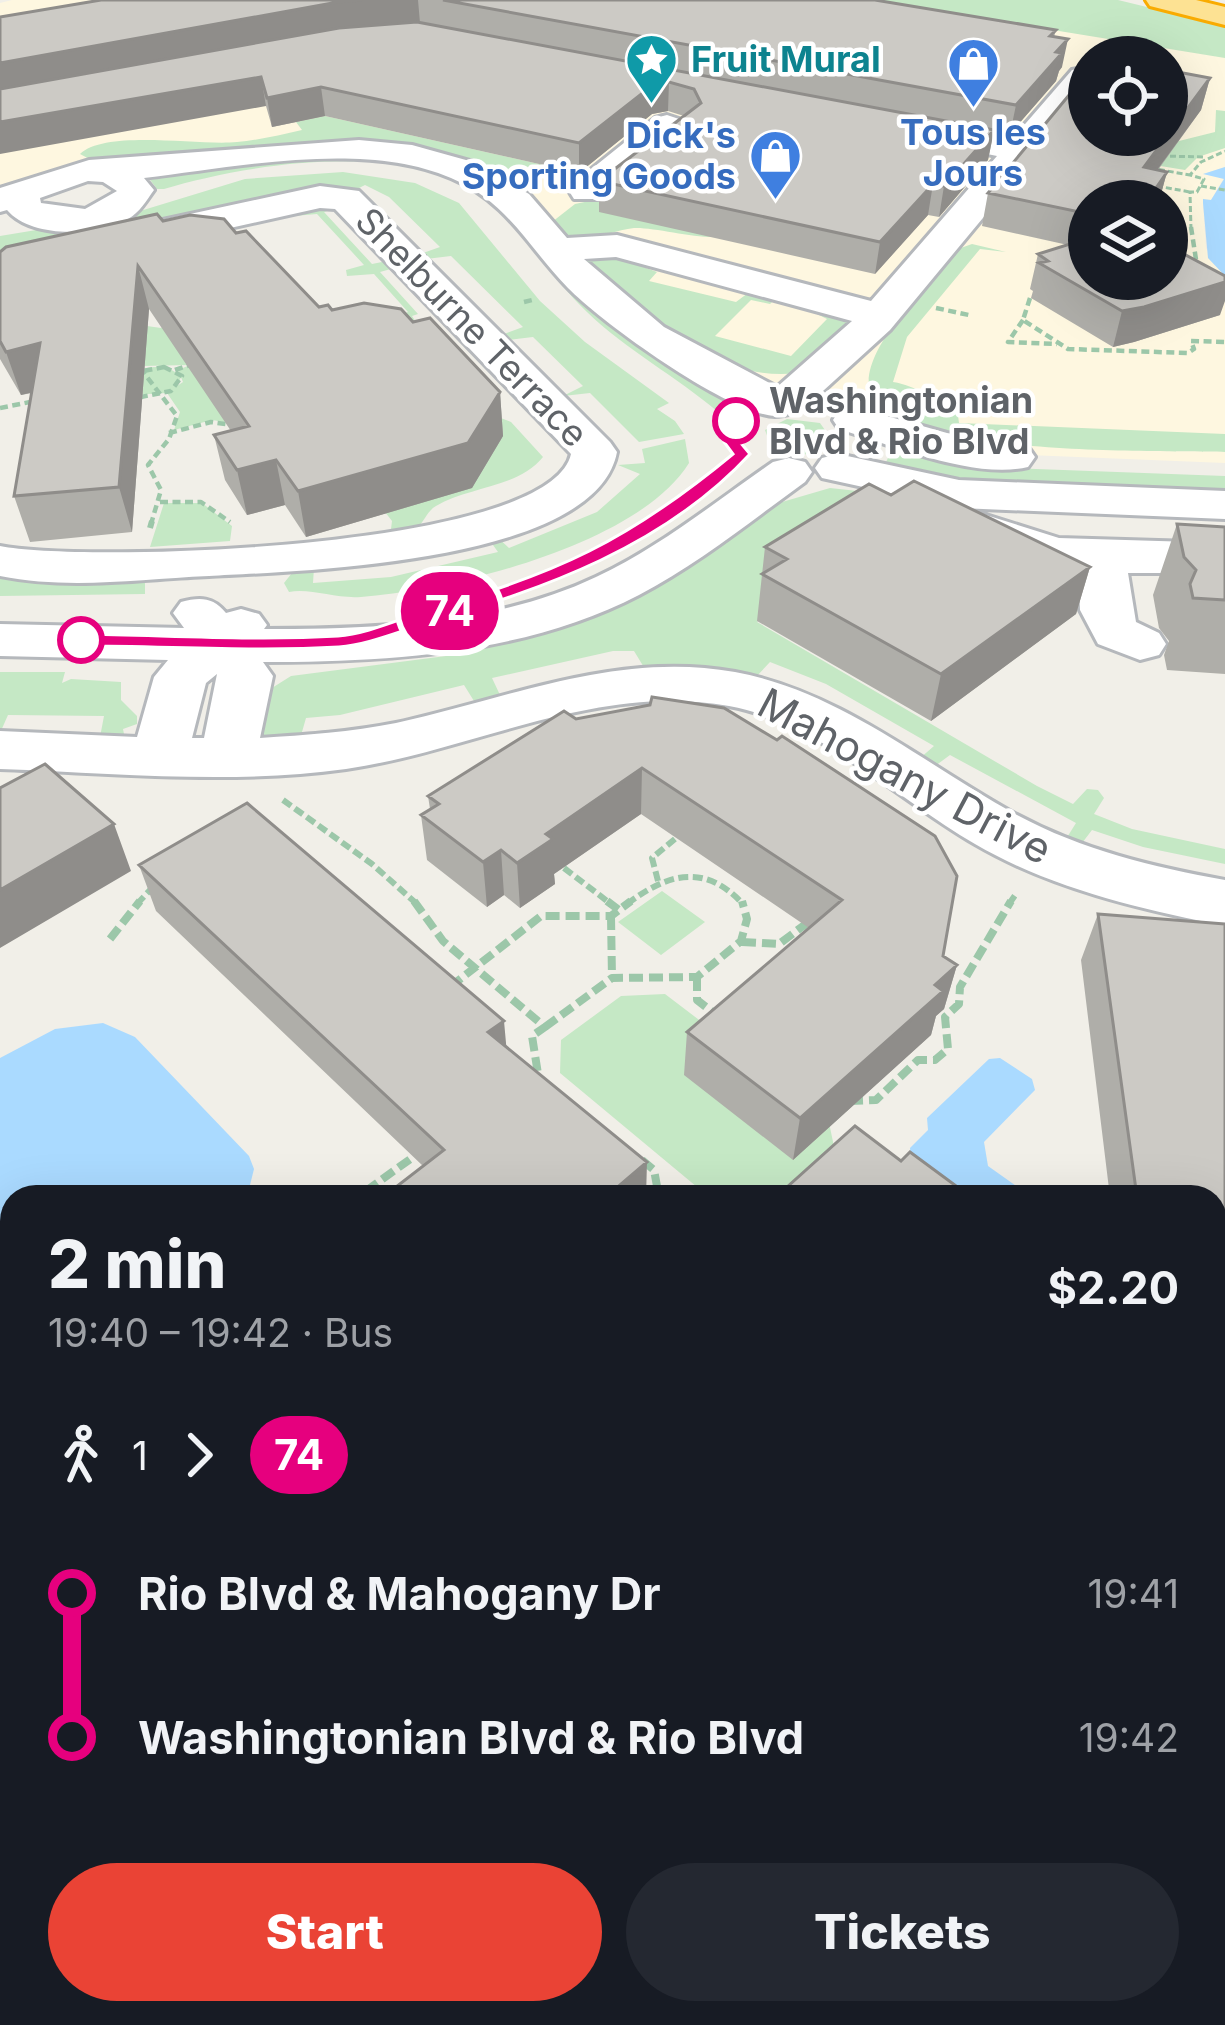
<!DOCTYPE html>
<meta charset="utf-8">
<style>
:root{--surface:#171b24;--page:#242831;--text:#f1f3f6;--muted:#9ea1a6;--accent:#ea4335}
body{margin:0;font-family:Inter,sans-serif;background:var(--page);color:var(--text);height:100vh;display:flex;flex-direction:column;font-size:45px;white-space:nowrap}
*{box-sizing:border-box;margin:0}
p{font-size:39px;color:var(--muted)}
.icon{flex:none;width:66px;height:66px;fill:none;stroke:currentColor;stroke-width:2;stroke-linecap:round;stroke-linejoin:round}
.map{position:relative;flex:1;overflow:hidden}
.panel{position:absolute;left:0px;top:1185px;width:1227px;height:840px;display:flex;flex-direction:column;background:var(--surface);border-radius:36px 36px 0 0;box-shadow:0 12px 48px #0002}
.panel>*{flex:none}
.badge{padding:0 24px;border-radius:39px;font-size:42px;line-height:78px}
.controls{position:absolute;left:1068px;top:36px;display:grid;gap:24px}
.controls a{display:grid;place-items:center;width:120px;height:120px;border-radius:50%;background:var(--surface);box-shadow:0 12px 48px #0002;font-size:60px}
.map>.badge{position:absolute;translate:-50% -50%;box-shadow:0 0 0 6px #fff}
.legs{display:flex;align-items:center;gap:18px;height:132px;padding:0 48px;font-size:39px}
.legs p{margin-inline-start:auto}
.headline{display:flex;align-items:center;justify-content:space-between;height:204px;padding:0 48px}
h1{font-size:66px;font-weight:800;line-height:90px}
.primary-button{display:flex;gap:24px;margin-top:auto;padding:24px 48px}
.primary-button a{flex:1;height:138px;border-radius:72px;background:var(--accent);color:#fff;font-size:48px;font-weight:800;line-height:138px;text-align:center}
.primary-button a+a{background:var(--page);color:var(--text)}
ul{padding:0 48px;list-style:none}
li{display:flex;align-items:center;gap:42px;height:144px;font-size:45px}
li i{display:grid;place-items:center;width:18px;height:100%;margin:0 15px;background:currentColor}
li i::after{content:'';width:30px;height:30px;margin:-15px;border:9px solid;border-radius:50%;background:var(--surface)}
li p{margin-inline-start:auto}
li:first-child i{background:linear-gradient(#0000 50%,currentColor 0)}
li:last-child i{background:linear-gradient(currentColor 50%,#0000 0)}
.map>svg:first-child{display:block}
.commercial{fill:#fef7e0;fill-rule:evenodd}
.green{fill:#c5e8c5}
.water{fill:#aadaff}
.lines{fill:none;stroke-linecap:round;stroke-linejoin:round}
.minor-casing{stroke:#b5b8bc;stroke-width:6}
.major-casing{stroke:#f2c960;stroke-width:6}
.highway-casing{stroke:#f9ab00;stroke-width:6}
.path-far4{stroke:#9cc7a9;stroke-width:3;stroke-dasharray:6 3;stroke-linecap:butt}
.path-far3{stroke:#9cc7a9;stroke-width:4.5;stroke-dasharray:8 4.5;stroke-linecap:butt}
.path-far2{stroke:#9cc7a9;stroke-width:6;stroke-dasharray:10 4.5;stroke-linecap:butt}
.path-far1{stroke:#9cc7a9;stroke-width:8;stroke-dasharray:14 6;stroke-linecap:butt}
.path{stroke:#9cc7a9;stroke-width:10;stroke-dasharray:16 9;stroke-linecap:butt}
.minor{fill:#fff;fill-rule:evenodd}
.major{fill:#fff2af;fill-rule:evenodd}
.highway{fill:#fde293;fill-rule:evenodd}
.wall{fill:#afaea9}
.shaded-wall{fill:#8f8d8a}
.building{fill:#cccac5;stroke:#8f8d8a;stroke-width:3}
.line-1{fill:#e6007e;stroke:#fff;stroke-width:3}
.stop-1-dot{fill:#fff;stroke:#e6007e;stroke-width:6}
.labels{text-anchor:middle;stroke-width:9;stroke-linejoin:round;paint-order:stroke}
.far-culture-label{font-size:36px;font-weight:bold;fill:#0d838f;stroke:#fff;text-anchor:start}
.far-shop-label{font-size:36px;font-weight:bold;fill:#366cbe;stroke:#fff}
.far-street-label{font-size:36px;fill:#5f6368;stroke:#fff}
.far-stop-label{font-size:36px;font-weight:bold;fill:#5f6368;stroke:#fff;text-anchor:start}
.street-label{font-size:42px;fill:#5f6368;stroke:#fff}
</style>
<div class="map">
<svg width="1225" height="2025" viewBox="0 0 1225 2025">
<rect width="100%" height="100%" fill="#f1efe8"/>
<path class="commercial" d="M 12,0 L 945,0 L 1225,43 L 1225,167 L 1204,174 L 1224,178 L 1211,200 L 1203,203 L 1206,248 L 1225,276 L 1225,463 L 1004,454 L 856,418 L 841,408 L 814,402 L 776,401 L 528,210 L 394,154 L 132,169 L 0,200 L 0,3 ZM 1089,57 L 1167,57 L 1167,135 L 1089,135 ZM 1089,201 L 1167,201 L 1167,279 L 1089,279 Z"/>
<path class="green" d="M 868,0 L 1118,0 L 1225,26 L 1225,58 Z
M 1216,110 L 1225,111 L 1225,148 L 1198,157 L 1185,170 L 1136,162 L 1175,142 L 1215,132 Z
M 325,116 L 557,168 L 537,178 L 514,180 L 417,152 L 97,163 L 80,154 C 106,129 199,146 237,142 C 259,140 280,135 302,130 L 296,122 Z
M 316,158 L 396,163 L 471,184 L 732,399 L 718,412 C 676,376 626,350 587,312 C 552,279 527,234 491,203 C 416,137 251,163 164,189 L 157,189 L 148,177 Z
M 343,172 L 415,183 L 459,203 L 540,301 L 585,342 L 669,403 L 657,409 L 675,421 L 684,434 L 639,442 L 590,393 L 563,396 L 583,386 L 533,337 L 507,340 L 504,334 L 523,327 L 451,256 L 426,259 L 423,253 L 440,247 L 389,197 L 365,185 L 351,192 L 0,260 L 0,236 L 127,215 L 245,179 Z
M 599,199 L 713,237 C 690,237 651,227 634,228 C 606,231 574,252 552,222 L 575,204 Z
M 296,207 L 341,207 L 324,212 L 372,264 L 392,260 L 398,267 L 380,272 L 418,314 L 412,316 L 416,322 L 395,326 L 389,318 L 408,312 L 374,274 L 347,276 L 346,270 L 364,265 L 317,214 L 294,216 Z
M 972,244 L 1006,252 L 980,249 L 907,337 L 893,382 C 918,386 933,400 957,408 L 959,423 L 1225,434 L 1225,452 C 1165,450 877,459 869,386 C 864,345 933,279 958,249 Z
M 603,252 L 657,272 L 649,281 L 736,302 L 748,293 L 775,299 L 770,304 L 751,300 L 715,336 L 791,356 L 827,319 L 807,309 L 848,319 L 849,326 L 798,373 C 710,383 647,313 584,262 L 583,254 Z
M 167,322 L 237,424 L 212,420 L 174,430 L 180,412 L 167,393 L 132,395 L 136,370 C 152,366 169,364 181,377 L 177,386 L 183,382 L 178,370 L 190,365 L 142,366 L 147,326 L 161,328 Z
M 498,417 L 511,422 L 543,457 C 518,488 469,486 436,506 C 427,511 425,521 417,528 L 391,529 L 392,521 L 385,512 Z
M 787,419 L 820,423 L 832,440 C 817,459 792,457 771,447 L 765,430 Z
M 685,439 L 689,463 C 638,545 452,590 361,597 C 336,599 311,588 289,592 L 284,583 L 296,568 L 314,568 L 313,583 L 391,577 L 498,552 L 488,538 L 495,535 L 509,548 L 597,512 L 640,474 L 618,465 L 645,463 L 642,449 Z
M 893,447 L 1012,468 L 1225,476 L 1225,492 L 1014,490 L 882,471 Z
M 830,488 L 903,496 L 757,622 L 1037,786 L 1073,804 L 1087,789 L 1098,790 L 1104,798 L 1094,814 L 1132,829 L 1225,849 L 1225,864 L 1143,847 L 1092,830 L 1079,847 L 1066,839 L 1076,823 L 950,755 L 931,769 L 919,759 L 934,746 L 826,684 L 770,662 L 755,678 L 645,669 L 634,651 L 613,651 L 492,678 L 500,695 L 474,701 L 464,685 L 340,715 L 306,718 L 300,739 L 275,740 L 260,733 L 264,693 L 291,676 L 446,656 L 558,627 L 663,583 L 765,507 Z
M 164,503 L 202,503 L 232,526 L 230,541 L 150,547 Z
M 0,573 L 44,582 L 145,579 L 145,594 L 0,596 Z
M 0,672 L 65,672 L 62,683 L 71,679 L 121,682 L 121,700 L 137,716 L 137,724 L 123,729 L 124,734 L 100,737 L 104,716 L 8,715 L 0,733 Z
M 662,891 L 705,922 L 661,955 L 618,922 Z
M 665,994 L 828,1118 L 836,1156 L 792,1197 L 709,1197 L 560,1073 L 561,1040 L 621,996 Z
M 0,1850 L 12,1869 L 12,2013 L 105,2013 L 112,2025 L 1,2025 Z"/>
<path class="water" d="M 1225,167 L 1225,276 L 1208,258 L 1203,203 L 1203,199 L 1211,200 L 1224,179 L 1203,174 Z
M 103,1023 L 135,1037 L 249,1156 L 254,1169 L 247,1197 L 12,1197 L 12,1245 L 0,1231 L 0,1058 L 55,1029 Z
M 1000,1058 L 1032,1079 L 1035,1090 L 984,1142 L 988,1166 L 1032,1197 L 949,1197 L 911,1159 L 910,1148 L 928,1130 L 927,1118 L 989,1059 Z"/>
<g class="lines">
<defs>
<path id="minor" d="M 1083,68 L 1089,69 L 1089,90 L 890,330 L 801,411 C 793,413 783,416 775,416 C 728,414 601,322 568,288 C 528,247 508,202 451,178 C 365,140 235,167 144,178 L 154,190 C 146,201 140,212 128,219 C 96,236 32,239 7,210 L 0,212 L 0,188 L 89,160 L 359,140 L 412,145 L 473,162 L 529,194 L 567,238 L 617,235 L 871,301 L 997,156 L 889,134 L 884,127 L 889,120 L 901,117 L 1012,139 L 1072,70 ZM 88,181 L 103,182 L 117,191 L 85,209 L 41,203 L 40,198 ZM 616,257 L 852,321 L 777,387 L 664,327 L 584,259 Z
M 667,115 L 691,123 L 696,130 L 691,137 L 613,199 L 574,199 L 569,191 L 574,183 L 655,118 Z
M 320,186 L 359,191 L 610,442 L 617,452 C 596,564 299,571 209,576 C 138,579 70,590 0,576 L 0,546 C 84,563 550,550 571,454 L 335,209 L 320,208 L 0,279 L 0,255 Z
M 855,407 L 947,433 L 1028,447 L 1035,457 L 1028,467 C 975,480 891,445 839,429 L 833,420 L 839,411 Z
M 838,454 L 959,480 L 1225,491 L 1225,519 L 959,508 L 822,478 L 815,468 L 822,458 Z
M 789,458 L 805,462 L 812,472 L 805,482 C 751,521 698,564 639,595 C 526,654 388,662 263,662 L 273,676 L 260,738 C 306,735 351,732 396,723 C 510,698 617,651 735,672 C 842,692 925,765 1017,815 C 1082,850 1153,867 1225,880 L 1225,926 C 1140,909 1050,888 975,844 C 897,799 820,723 729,706 C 596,682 475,750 346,769 C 232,785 115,773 0,769 L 0,731 L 137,737 L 154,677 L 168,660 L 0,656 L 0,624 L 184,628 L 173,613 L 181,602 C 200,597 213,597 226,613 L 241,609 L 259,614 L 267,625 L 264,629 C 375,629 495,625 596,577 C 660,547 715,502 773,462 ZM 217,674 L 204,738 L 192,738 L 206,683 Z
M 970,510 L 1059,538 L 1225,543 L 1225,573 L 1128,573 L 1136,622 L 1159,633 L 1166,644 L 1159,655 L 1140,660 L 1098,644 L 1080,610 L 1078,570 C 1038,565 970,559 946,524 L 953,514 Z
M 1225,1351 L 1225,1427 L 1215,1429 L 1215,1353 Z
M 272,2013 L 384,2013 L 379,2025 L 267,2025 Z
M 577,2013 L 683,2013 L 688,2025 L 582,2025 Z"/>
<path id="major" d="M 0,1712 L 12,1717 L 12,1825 L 0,1820 Z
M 112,2013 L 218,2013 L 223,2025 L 117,2025 Z"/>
<path id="highway" d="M 1146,0 L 1196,0 L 1225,7 L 1225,25 L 1150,6 Z"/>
</defs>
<use href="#minor" class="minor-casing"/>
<use href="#major" class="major-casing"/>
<use href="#highway" class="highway-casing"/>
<path class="path-far4" d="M 1161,156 L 1205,157
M 1150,168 L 1190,175
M 1157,186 L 1190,192
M 1201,186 L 1225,190
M 1191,230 L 1190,192 L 1197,192 L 1204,179 L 1190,175 L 1201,162 L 1225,151"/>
<path class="path-far3" d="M 1191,227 L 1197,266
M 1030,298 L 1023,320 L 1068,349 L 1188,353 L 1194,349 L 1191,341 L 1225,342
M 524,302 L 536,299
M 936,308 L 969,315
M 1023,320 L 1008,342 L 1057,344
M 164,367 L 182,376 L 171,391 L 141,397 L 120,388 L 128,374 Z
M 140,368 L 177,416 L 169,439 L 148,465 L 161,490 L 151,524
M 175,370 L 196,363
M 0,408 L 40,400
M 169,433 L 211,422 L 232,425
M 160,502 L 201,502 L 230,522"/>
<path class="path-far2" d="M 150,528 L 152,521
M 283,800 L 372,864 L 417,904
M 564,868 L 611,904
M 658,881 L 652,858 L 681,834
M 137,904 L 152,888
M 627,904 C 668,873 705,863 743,904
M 1009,904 L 1016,894"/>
<path class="path-far1" d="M 414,901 L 443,941 L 545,1027 L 532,1036 L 538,1074
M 607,901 L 619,910
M 611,916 L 612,978
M 110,939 L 140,901
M 742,942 L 779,944 L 811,920
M 697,977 L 697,1000 L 715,1014
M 450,987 L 541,916 L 611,916 L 631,901
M 545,1027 L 612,978 L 697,977 L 741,941 L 747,919 L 742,901
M 849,1101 L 876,1100 L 918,1060 L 935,1060 L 948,1049 L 945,1017 L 959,1004 L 960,987 L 1011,901
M 642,1160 L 654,1170 L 659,1197
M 366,1191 L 420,1152"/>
<path class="path" d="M 1215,1869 L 1225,1883
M 1174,2013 L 1182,2025"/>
<use href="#minor" class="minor"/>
<use href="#major" class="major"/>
<use href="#highway" class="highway"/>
</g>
<path class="wall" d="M 95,0 L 875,0 L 1056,30 L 1054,37 L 1062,67 L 1059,71 L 1056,81 L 1010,134 L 994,131 L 988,160 L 939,217 L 928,215 L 875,274 L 599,212 L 599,181 L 684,116 L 668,111 L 652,114 L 579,173 L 325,116 L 272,127 L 266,106 Z
M 1210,78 L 1201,110 L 1158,170 L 1167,172 L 1159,201 L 1089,201 L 1089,279 L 1220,315 L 1134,342 L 1113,347 L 1031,298 L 1033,291 L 1030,289 L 1038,254 L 1068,245 L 982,226 L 988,193 Z
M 163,221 L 236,233 L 319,307 L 413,322 L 500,392 L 503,436 L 472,488 L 306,537 L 285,505 L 247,515 L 225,480 L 214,435 L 231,431 L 149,309 L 132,532 L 30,542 L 14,496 L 32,393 L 21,395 L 0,359 L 0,252 Z
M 891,495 L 1090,567 L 1076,614 L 931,721 L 757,621 L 765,547 Z
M 1177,524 L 1225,527 L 1225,674 L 1167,670 L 1164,655 L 1169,641 L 1159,628 L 1153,595 Z
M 564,711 L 957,965 L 944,1009 L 936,1016 L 931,1035 L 793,1160 L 684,1075 L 687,1032 L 809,928 L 641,814 L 554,874 L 555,884 L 520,908 L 504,895 L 487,907 L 427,860 L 421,815 L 430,809 L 428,796 Z
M 139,865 L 506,1047 L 646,1197 L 423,1166 L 156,911 Z
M 1098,914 L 1225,924 L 1225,1263 L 1215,1262 L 1215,1197 L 1110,1197 L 1081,960 Z
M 1215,1516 L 1225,1518 L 1225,1771 L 1215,1758 Z
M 832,2013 L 1127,2013 L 1135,2025 L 838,2025 Z"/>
<path class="shaded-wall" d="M 362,0 L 418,0 L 420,23 L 0,96 L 0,63 L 338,2 Z
M 1068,39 L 1062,67 L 1059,71 L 1056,81 L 1010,134 L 1016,105 Z
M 261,77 L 266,106 L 0,154 L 0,122 Z
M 1210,78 L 1201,110 L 1135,200 L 1144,167 Z
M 669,82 L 668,111 L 652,114 L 579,173 L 579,143 L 653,85 Z
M 321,87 L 325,116 L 272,127 L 267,98 Z
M 994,130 L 988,160 L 939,217 L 944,186 Z
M 1167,172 L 1159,201 L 1147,201 Z
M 933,184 L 928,215 L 875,274 L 880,242 Z
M 138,266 L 149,309 L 132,532 L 119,487 Z
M 1225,282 L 1225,301 L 1220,315 L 1134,342 L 1113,347 L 1122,311 Z
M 40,343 L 54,387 L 21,395 L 6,352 Z
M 500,392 L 503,436 L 472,488 L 306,537 L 298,491 Z
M 276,460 L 285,505 L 247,515 L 237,470 Z
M 1090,567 L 1076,614 L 931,721 L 941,674 Z
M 642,768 L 641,814 L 554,874 L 555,884 L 520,908 L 517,863 L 546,834 Z
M 114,824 L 131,871 L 0,948 L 0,890 Z
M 501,850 L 504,895 L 487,907 L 483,862 Z
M 957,965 L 944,1009 L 936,1016 L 931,1035 L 793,1160 L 800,1118 Z
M 504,1021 L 508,1065 L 488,1032 Z
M 647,1162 L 646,1197 L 606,1197 Z"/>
<path class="building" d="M 101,0 L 362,0 L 338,2 L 0,63 L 0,17 Z
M 443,0 L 875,0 L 1056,30 L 1050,36 L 1068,39 L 1056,52 L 1062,53 L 1016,105 Z
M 417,22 L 994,130 L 944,186 L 933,184 L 880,242 L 599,181 L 701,103 L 694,89 L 669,82 L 653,85 L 579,143 L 321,87 L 267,98 L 261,77 L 0,122 L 0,89 L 339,28 Z
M 1167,70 L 1210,78 L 1144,167 L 1167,172 L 1147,201 L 1089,201 L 1089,214 L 988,193 L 1089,71 L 1089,135 L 1167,135 Z
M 157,214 L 163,221 L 190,215 L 224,219 L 236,233 L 246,231 L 319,307 L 328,305 L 332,310 L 364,303 L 401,309 L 413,322 L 430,318 L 500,392 L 468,443 L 298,491 L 276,460 L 237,470 L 214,435 L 249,426 L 138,266 L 119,487 L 14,496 L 40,343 L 6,352 L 0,341 L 0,252 L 6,247 Z
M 1089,238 L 1089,279 L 1167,279 L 1167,245 L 1225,276 L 1225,282 L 1144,307 L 1122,311 L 1039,263 L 1048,261 L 1038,254 Z
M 914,481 L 1090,567 L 941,674 L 762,574 L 787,559 L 765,547 L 869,484 L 891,495 Z
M 1177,524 L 1225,527 L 1225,600 L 1193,598 L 1190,584 L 1196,570 L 1184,557 Z
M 652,697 L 724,708 L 777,740 L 782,736 L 935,836 L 957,876 L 943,956 L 957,965 L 935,985 L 943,991 L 800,1118 L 687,1032 L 842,900 L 642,768 L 546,834 L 553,839 L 517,863 L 501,850 L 483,862 L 421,815 L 439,804 L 428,796 L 564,711 L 576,719 L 650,705 Z
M 45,764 L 114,824 L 0,890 L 0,788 Z
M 247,803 L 504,1021 L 488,1032 L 647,1162 L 606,1197 L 383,1197 L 444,1150 L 139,865 Z
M 1098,914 L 1225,924 L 1225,1219 L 1215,1218 L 1215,1197 L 1137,1197 Z
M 855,1126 L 901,1161 L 910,1152 L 971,1197 L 776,1197 Z
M 1215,1516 L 1225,1518 L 1225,1704 L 1215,1692 Z
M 851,2013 L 1127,2013 L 1135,2025 L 858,2025 Z"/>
<path class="line-1" d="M 730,418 L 744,421 L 740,442 L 750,454 C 664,547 545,588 428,623 C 400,631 368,645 339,647 C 254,652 167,646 81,646 L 72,640 L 81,634 C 166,635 253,641 338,636 C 367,634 399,619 426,611 C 556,574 628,541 733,454 L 724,442 Z"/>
<defs>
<symbol id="sight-pin" viewBox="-11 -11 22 30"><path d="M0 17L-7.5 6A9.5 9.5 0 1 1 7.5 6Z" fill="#0f9aa8" stroke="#fff"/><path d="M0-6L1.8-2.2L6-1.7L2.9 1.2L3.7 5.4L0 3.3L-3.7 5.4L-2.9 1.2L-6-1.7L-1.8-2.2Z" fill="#fff"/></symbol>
<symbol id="shop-pin" viewBox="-11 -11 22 30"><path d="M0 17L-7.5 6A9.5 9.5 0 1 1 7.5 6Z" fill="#3f7fe0" stroke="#fff"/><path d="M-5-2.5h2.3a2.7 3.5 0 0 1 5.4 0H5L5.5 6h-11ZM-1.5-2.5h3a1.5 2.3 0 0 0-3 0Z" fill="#fff"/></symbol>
</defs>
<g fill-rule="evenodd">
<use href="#sight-pin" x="622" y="30" width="59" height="81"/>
<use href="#shop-pin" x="944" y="34" width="59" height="81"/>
<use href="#shop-pin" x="746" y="126" width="59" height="81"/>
</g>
<g class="stop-1-dot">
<circle cx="736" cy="421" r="21"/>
<circle cx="81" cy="640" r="21"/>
</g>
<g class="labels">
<g class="far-culture-label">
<text x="691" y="72">Fruit Mural</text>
</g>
<g class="far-shop-label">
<text x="973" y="145">Tous les<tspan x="973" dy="41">Jours</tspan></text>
<text x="736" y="148" text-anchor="end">Dick's<tspan x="736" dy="41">Sporting Goods</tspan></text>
</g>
<g class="far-street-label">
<text transform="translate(472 327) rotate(46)" y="13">Shelburne Terrace</text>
</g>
<g class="far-stop-label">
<text x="769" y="413">Washingtonian<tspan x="769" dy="41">Blvd &amp; Rio Blvd</tspan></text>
</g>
<g class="street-label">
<text transform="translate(905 776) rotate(28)" y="15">Mahogany Drive</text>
</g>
</g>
</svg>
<div class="controls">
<a><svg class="icon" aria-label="locate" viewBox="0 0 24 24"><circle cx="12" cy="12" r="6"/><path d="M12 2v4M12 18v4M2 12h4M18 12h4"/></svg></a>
<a><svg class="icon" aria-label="layers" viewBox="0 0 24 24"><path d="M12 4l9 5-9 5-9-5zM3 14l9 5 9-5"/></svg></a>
</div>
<b class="badge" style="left:450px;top:611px;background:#e6007e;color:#fff">74</b>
<section class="panel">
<div class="headline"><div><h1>2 min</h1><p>19:40 – 19:42 · Bus</p></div><b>$2.20</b></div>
<div class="legs"><svg class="icon" aria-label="walk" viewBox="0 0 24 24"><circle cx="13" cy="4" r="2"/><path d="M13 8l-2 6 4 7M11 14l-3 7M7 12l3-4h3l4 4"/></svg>1<svg class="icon" aria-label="forward" viewBox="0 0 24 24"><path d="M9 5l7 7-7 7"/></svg><b class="badge" style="background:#e6007e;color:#fff">74</b></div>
<ul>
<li><i style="color:#e6007e"></i><b>Rio Blvd &amp; Mahogany Dr</b><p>19:41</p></li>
<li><i style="color:#e6007e"></i><b>Washingtonian Blvd &amp; Rio Blvd</b><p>19:42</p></li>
</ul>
<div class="primary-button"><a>Start</a><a>Tickets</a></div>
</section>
</div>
